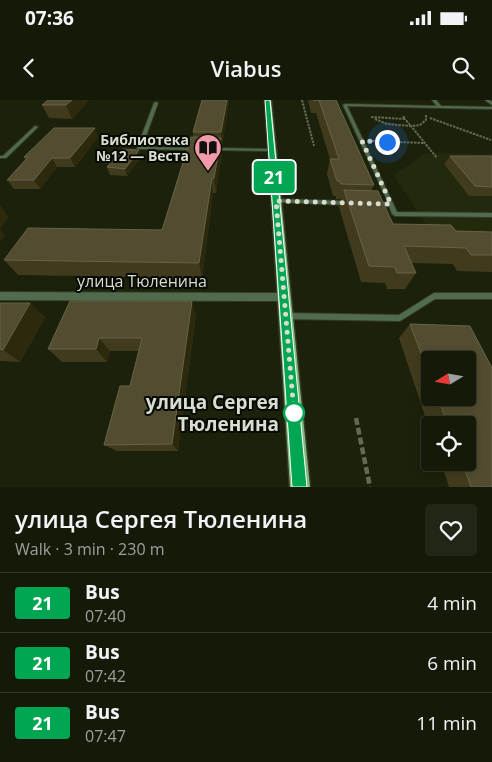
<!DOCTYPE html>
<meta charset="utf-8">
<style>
:root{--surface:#151908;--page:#222616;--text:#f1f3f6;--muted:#9da09c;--line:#343829}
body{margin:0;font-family:"Open Sans",sans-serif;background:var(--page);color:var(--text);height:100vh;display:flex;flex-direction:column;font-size:19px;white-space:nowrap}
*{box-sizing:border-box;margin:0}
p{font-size:16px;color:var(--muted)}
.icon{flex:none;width:28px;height:28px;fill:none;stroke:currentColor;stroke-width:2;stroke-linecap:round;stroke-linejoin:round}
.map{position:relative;height:387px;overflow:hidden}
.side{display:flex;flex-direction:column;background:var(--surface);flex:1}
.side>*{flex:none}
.badge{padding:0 10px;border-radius:4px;font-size:18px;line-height:32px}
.needle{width:32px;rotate:259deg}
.tools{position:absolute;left:421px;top:251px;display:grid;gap:10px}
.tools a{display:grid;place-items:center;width:55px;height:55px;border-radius:5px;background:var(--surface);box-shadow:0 2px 8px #0003,0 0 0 1px var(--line);font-size:25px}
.you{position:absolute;width:25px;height:25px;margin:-12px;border:4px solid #fff;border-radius:50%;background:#1a73e8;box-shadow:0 0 0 8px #1a73e833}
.map>.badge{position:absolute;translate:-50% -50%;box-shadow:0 0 0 2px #fff}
.round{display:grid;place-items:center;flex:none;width:52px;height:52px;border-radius:5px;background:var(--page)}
.headline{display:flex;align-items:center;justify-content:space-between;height:85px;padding:0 15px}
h1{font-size:24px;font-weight:600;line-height:38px}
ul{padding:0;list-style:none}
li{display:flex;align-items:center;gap:15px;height:60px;padding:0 15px;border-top:1px solid var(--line)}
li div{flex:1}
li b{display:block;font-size:19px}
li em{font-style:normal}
li .badge{min-width:55px;font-weight:700;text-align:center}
.status{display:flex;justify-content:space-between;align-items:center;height:35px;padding:0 25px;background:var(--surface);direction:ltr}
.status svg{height:14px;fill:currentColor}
header{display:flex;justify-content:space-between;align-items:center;height:65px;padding:0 15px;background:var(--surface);font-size:22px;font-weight:600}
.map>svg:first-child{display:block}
.built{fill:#23290c}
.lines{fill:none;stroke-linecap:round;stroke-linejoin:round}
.service-casing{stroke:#363b27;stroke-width:2}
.minor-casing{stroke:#363b27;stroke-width:2}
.primary-casing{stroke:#363b27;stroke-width:3}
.path-far1{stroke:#646956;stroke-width:2;stroke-dasharray:2.5 1;stroke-linecap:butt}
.path{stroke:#646956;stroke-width:4.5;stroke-dasharray:7 3;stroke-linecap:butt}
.service{fill:#506b4e;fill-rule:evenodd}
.minor{fill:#506b4e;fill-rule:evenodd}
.primary{fill:#81b97b;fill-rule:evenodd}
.wall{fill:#413b1d;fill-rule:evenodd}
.shaded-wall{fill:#2c290d}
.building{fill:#524d30;stroke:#676349}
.line{fill:#00a651;stroke:#fff}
.walk{stroke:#d9ddd0;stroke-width:5;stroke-dasharray:0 9}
.stop-dot{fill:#fff;stroke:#00a651;stroke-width:2.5}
.labels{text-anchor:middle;stroke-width:4;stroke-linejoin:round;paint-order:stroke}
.far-poi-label{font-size:14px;font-weight:bold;fill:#d9ddd0;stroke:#070903;text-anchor:end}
.street-label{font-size:16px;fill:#d9ddd0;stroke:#070903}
.near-stop-label{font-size:19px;font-weight:bold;fill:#d9ddd0;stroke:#070903;text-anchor:end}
</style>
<div class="status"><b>07:36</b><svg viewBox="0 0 49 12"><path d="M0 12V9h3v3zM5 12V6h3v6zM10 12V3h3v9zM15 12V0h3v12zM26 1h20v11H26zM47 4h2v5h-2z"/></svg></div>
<header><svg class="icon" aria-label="back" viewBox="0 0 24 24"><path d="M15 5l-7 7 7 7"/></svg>Viabus<svg class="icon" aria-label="search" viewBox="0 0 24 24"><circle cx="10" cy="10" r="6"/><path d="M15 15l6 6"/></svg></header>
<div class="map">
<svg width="492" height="387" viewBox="0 0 492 387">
<rect width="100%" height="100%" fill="#1c210b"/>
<path class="built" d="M 426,53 L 492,54 L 492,136 L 429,129 L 394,75 Z"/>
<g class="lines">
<defs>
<path id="service" d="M 432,0 L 436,0 L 441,6 L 492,7 L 492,9 L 347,6 L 397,112 L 492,113 L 492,117 L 395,116 L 392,114 L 389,106 L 376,106 L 373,104 L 376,102 L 388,102 L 343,5 L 345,4 L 437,6 Z
M 485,0 L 489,0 L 492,2 L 492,5 Z
M 156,2 L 158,3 L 142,47 L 196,48 L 197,48 L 197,50 L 138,49 L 137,48 L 154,3 Z
M 35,26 L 38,27 L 6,58 L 0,58 L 0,56 L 3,56 Z
M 211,48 L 272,49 L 274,50 L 272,51 L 212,50 L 211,50 Z
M 276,99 L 347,101 L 350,103 L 347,105 L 274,102 L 274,100 Z
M 434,193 L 492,193 L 492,199 L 435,199 L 400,221 L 286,219 L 283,218 L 282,216 L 283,214 L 286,213 L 399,215 Z"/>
<path id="minor" d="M 0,192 L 284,193 L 288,194 L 289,197 L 288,200 L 284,201 L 0,200 Z"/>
<path id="primary" d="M 265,0 L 271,0 L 310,387 L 290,387 Z"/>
</defs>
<use href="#service" class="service-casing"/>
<use href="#minor" class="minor-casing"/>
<use href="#primary" class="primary-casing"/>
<path class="path-far1" d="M 302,0 L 314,46
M 426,15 L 426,20 L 420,25 L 411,26 L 437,58
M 371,17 L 405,19 L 403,16
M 430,18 L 491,40
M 375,19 L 387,24 L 411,26 L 405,19
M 372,41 L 424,43"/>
<path class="path" d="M 356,318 L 370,387"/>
<use href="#service" class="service"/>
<use href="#minor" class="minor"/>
<use href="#primary" class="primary"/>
</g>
<path class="wall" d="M 48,0 L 89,0 L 72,19 L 49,18 L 42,5 Z
M 202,0 L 229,0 L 222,46 L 221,46 L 222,52 L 216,93 L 213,93 L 202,178 L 18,175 L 4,160 L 162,130 L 193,37 L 193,32 Z
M 308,0 L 336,0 L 374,85 L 371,91 L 393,124 L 456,131 L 492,132 L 492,172 L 457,171 L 453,164 L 411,163 L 416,173 L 405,189 L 387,189 L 385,183 L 361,182 L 339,107 L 341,99 L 336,99 L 336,96 L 333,96 L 327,74 L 330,59 L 316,13 L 311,13 Z
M 98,37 L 75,67 L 57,67 L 40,89 L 14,89 L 7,80 L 25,60 L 24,57 Z
M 450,56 L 492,56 L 492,96 L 469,96 L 444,64 Z
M 141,57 L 127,76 L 110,75 L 107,67 Z
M 0,203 L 30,203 L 45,218 L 20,262 L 0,261 Z
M 196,215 L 178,351 L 117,351 L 104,345 L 130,286 L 139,251 L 110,251 L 107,262 L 62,262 L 48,249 Z
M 410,224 L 470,226 L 492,268 L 492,387 L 449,387 L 441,362 L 468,362 L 468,325 L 430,325 L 430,331 L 399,238 ZM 430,260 L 468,260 L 468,298 L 430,298 Z"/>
<path class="shaded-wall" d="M 72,0 L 89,0 L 72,19 L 66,5 Z
M 227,0 L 229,0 L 222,46 L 221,32 Z
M 95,28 L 98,37 L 75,67 L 70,58 Z
M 221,38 L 222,52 L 216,93 L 214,78 Z
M 139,50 L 141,57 L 127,76 L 125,69 Z
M 52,58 L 57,67 L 40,89 L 34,80 Z
M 212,78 L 213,93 L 202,178 L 199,163 Z
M 0,105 L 9,117 L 0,129 Z
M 0,129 L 5,135 L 0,142 Z
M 192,201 L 196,215 L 178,351 L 172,344 Z
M 30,203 L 45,218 L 20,262 L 3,250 Z
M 99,238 L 110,251 L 107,262 L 96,249 Z"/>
<path class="building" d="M 48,0 L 72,0 L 66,5 L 42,5 Z
M 202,0 L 227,0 L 221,32 L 193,32 Z
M 313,0 L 336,0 L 374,85 L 341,84 L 340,81 L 337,81 L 330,59 L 339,59 L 319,0 Z
M 54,28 L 95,28 L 70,58 L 52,58 L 34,80 L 7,80 L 28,57 L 24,57 Z
M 191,37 L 221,38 L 214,78 L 212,78 L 199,163 L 4,160 L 28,128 L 162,130 Z
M 122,49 L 139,50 L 125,69 L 107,67 Z
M 450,56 L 492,56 L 492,87 L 475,86 Z
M 344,90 L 378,91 L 393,124 L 451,125 L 456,131 L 492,132 L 492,155 L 471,155 L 466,148 L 404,146 L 416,173 L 397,173 L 395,167 L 369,166 Z
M 70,201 L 192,201 L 172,344 L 104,345 L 120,286 L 130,286 L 142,238 L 99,238 L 96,249 L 48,249 Z
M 0,203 L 30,203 L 3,250 L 0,249 Z
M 410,224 L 470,226 L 492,268 L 492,387 L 471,387 L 462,362 L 468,362 L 468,325 L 448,325 L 438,298 L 468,298 L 468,260 L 430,260 L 430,277 Z"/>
<path class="line" d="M 265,0 L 270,0 L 307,387 L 292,387 Z"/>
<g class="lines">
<path class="walk" d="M 294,313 L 276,101 L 391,104 L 362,41 L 387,42"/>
</g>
<defs>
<symbol id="library-pin" viewBox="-11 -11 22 30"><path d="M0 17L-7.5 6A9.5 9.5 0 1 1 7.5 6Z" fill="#f39aa8" stroke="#070903"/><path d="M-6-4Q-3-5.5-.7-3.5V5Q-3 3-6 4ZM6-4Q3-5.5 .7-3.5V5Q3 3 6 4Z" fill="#111"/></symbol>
</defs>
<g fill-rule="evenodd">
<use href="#library-pin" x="192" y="32" width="32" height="43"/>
</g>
<circle class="stop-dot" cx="294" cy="313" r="10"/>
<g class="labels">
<g class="far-poi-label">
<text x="189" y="45">Библиотека<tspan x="189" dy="16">№12 — Веста</tspan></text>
</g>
<g class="street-label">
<text x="142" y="187">улица Тюленина</text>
</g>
<g class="near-stop-label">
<text x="279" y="309">улица Сергея<tspan x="279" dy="22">Тюленина</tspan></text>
</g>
</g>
</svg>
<div class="tools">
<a><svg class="needle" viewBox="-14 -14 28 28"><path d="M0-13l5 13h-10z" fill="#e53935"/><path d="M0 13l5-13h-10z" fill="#9da09c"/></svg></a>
<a><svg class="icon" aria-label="locate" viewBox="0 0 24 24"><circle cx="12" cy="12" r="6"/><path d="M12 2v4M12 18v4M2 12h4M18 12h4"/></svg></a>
</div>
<div class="you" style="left:387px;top:42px"></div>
<b class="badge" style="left:274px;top:77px;background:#00a651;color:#fff">21</b>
</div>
<section class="side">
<div class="headline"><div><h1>улица Сергея Тюленина</h1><p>Walk · 3 min · 230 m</p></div><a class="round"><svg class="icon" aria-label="heart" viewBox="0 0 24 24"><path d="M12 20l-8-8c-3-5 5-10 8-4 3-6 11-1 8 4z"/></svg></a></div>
<ul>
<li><span class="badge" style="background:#00a651;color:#fff">21</span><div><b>Bus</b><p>07:40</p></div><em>4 min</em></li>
<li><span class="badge" style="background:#00a651;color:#fff">21</span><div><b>Bus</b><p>07:42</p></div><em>6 min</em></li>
<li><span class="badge" style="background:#00a651;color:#fff">21</span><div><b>Bus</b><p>07:47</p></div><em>11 min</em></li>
</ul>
</section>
